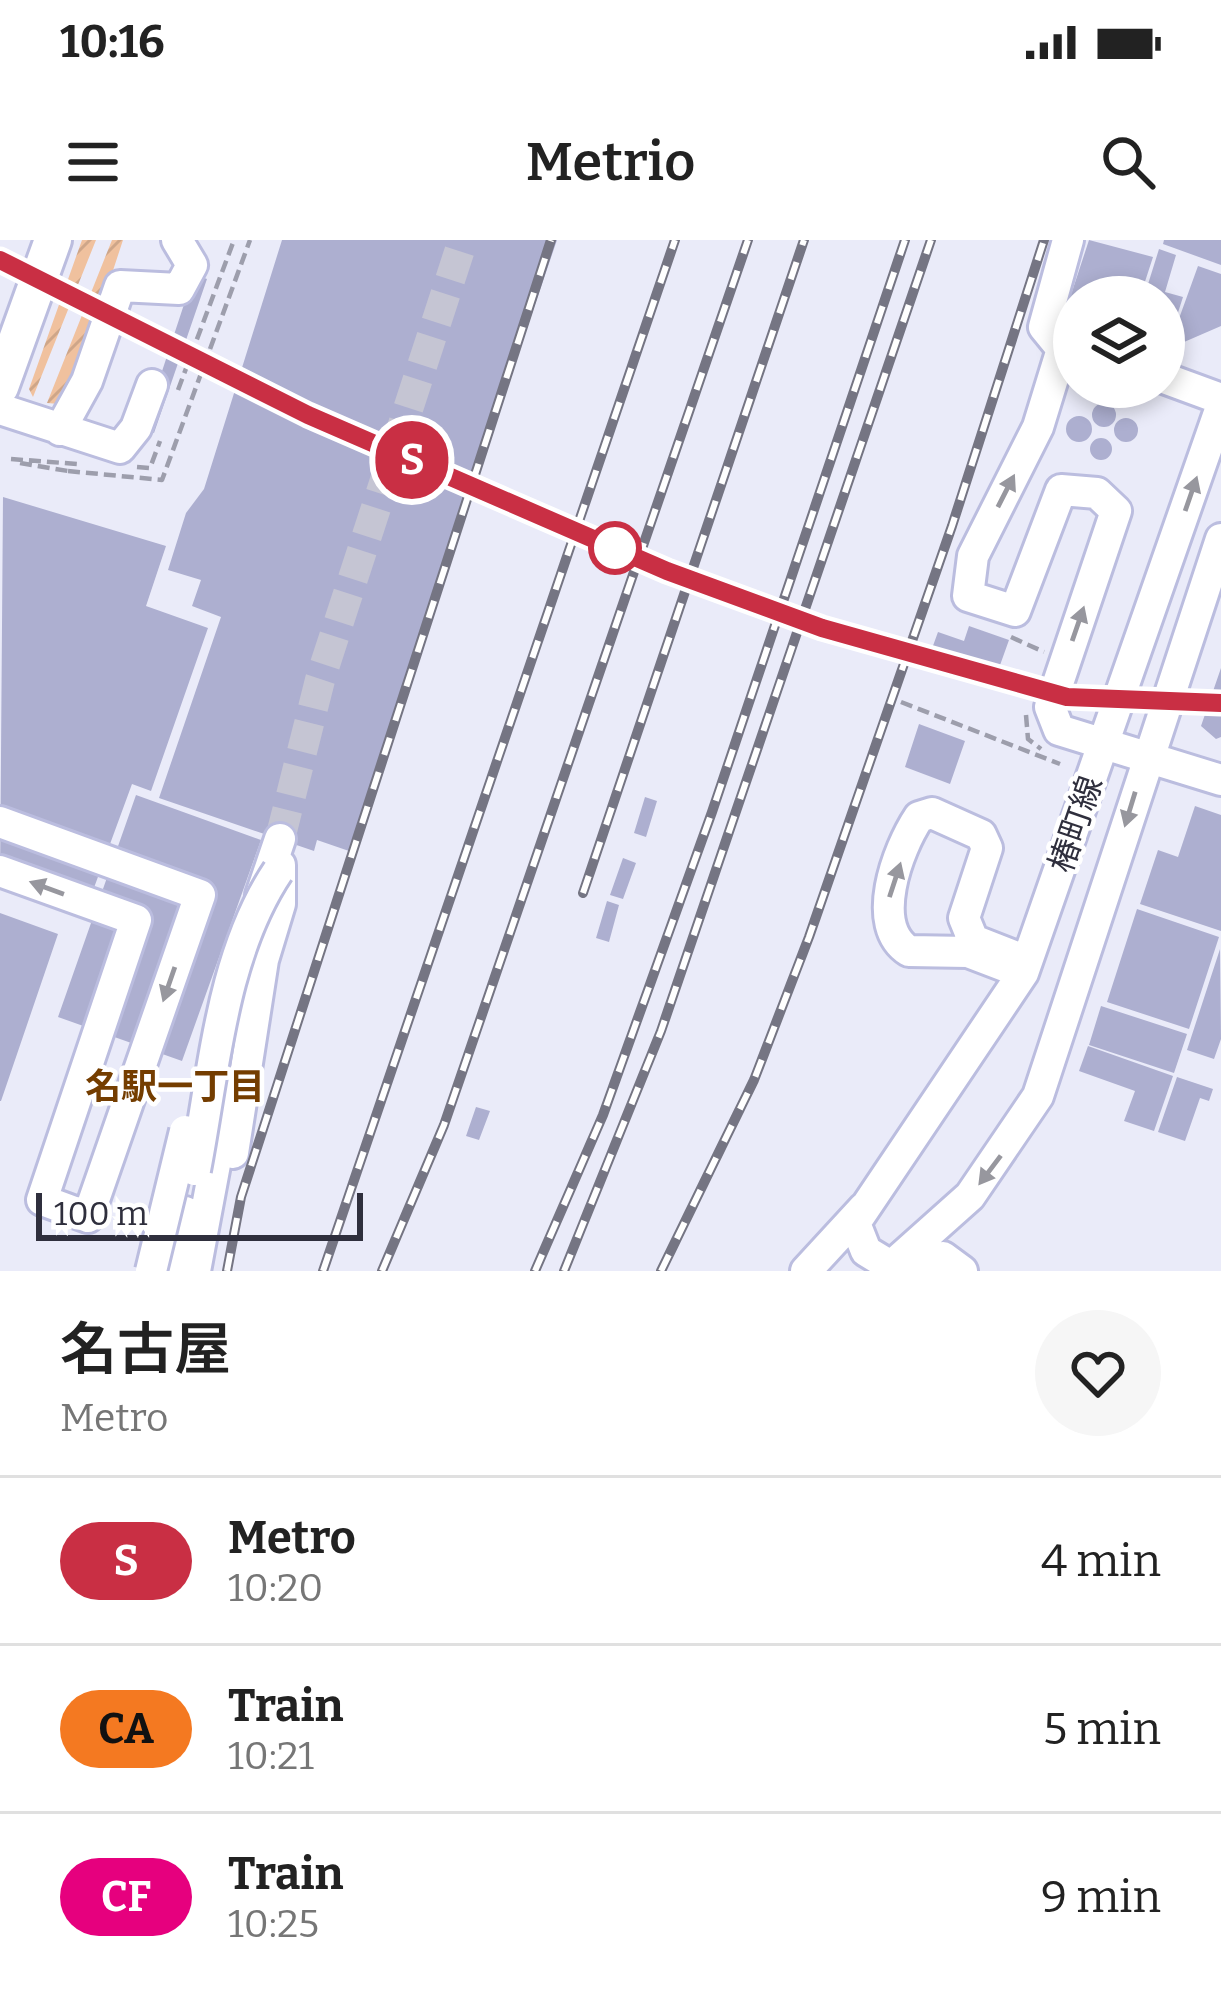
<!DOCTYPE html>
<meta charset="utf-8">
<style>
:root{--surface:#fff;--page:#f6f6f6;--text:#222;--muted:#767676;--line:#e0e0e0}
body{margin:0;font-family:Bitter,"Noto Sans JP",serif;background:var(--page);color:var(--text);height:100vh;display:flex;flex-direction:column;font-size:45px;white-space:nowrap}
*{box-sizing:border-box;margin:0}
p{font-size:39px;color:var(--muted)}
.icon{flex:none;width:66px;height:66px;fill:none;stroke:currentColor;stroke-width:2;stroke-linecap:round;stroke-linejoin:round}
.map{position:relative;height:1031px;overflow:hidden}
.drawer{display:flex;flex-direction:column;background:var(--surface);flex:1}
.drawer>*{flex:none}
.badge{padding:0 24px;border-radius:39px;font-size:42px;line-height:78px}
.tools{position:absolute;left:1053px;top:36px;display:grid;gap:24px}
.tools a{display:grid;place-items:center;width:132px;height:132px;border-radius:50%;background:var(--surface);box-shadow:0 6px 18px #0003;font-size:60px}
.scale{position:absolute;left:36px;bottom:30px;width:327px;box-sizing:border-box;padding-left:12px;border:6px solid #2f2f3d;border-top:0;font-size:33px;line-height:42px;white-space:nowrap;color:#2f2f3d;-webkit-text-stroke:9px #fff;paint-order:stroke}
.map>.badge{position:absolute;translate:-50% -50%;box-shadow:0 0 0 6px #fff}
.round{display:grid;place-items:center;flex:none;width:126px;height:126px;border-radius:63px;background:var(--page)}
.overview{display:flex;align-items:center;justify-content:space-between;height:204px;padding:0 60px}
h1{font-size:57px;font-weight:600;line-height:90px}
ul{padding:0;list-style:none}
li{display:flex;align-items:center;gap:36px;height:168px;padding:0 60px;border-top:3px solid var(--line)}
li div{flex:1}
li b{display:block;font-size:45px}
li em{font-style:normal}
li .badge{min-width:132px;font-weight:700;text-align:center}
.status{display:flex;justify-content:space-between;align-items:center;height:84px;padding:0 60px;background:var(--surface);direction:ltr}
.status svg{height:33px;fill:currentColor}
header{display:flex;justify-content:space-between;align-items:center;height:156px;padding:0 60px;background:var(--surface);font-size:54px;font-weight:600}
.map>svg:first-child{display:block}
.garden{fill:url(#garden-furrows)}
.building{fill:#adafd0}
.lines{fill:none;stroke-linecap:round;stroke-linejoin:round}
.minor-tunnel{stroke:#c5c5d3;stroke-width:30;stroke-dasharray:30 15;stroke-linecap:butt}
.minor-casing{stroke:#bbbddf;stroke-width:36}
.major-casing{stroke:#bbbddf;stroke-width:42}
.path{stroke:#9d9eac;stroke-width:4.5;stroke-dasharray:12 6;stroke-linecap:butt}
.minor{stroke:#fff;stroke-width:30}
.major{stroke:#fff;stroke-width:36}
.rail-casing{stroke:#757583;stroke-width:10}
.rail{stroke:#fff;stroke-width:6;stroke-dasharray:18;stroke-linecap:butt}
.minor-bridge-casing{stroke:#bbbddf;stroke-width:36;stroke-linecap:butt}
.path-bridge{stroke:#9d9eac;stroke-width:4.5;stroke-dasharray:12 6;stroke-linecap:butt}
.minor-bridge{stroke:#fff;stroke-width:30}
.oneway{fill:#97979e}
.line-casing{stroke:#fff;stroke-width:27}
.line{stroke:#c92f44;stroke-width:18}
.stop-dot{fill:#fff;stroke:#c92f44;stroke-width:6}
.labels{text-anchor:middle;stroke-width:9;stroke-linejoin:round;paint-order:stroke}
.street-label{font-size:33px;fill:#2f2f3d;stroke:#fff}
.neighbourhood-label{font-size:36px;font-weight:bold;fill:#743d00;stroke:#fff}
</style>
<div class="status"><b>10:16</b><svg viewBox="0 0 49 12"><path d="M0 12V9h3v3zM5 12V6h3v6zM10 12V3h3v9zM15 12V0h3v12zM26 1h20v11H26zM47 4h2v5h-2z"/></svg></div>
<header><svg class="icon" aria-label="menu" viewBox="0 0 24 24"><path d="M4 6h16M4 12h16M4 18h16"/></svg>Metrio<svg class="icon" aria-label="search" viewBox="0 0 24 24"><circle cx="10" cy="10" r="6"/><path d="M15 15l6 6"/></svg></header>
<div class="map">
<svg width="1221" height="1031" viewBox="0 0 1221 1031">
<defs>
<pattern id="garden-furrows" width="10" height="10" patternUnits="userSpaceOnUse" patternTransform="scale(3)"><rect width="10" height="10" fill="#f0c19e"/><path d="M-1 1l2-2M0 10L10 0M9 11l2-2" fill="none" stroke="#cea689"/></pattern>
</defs>
<rect width="100%" height="100%" fill="#eaebf9"/>
<path class="garden" d="M 82,0 L 96,0 L 33,157 L 29,149 Z
M 112,0 L 123,0 L 78,137 L 59,164 L 47,163 Z"/>
<path class="building" d="M 282,0 L 557,0 L 349,611 L 317,600 L 314,611 L 159,558 L 221,377 L 192,366 L 201,340 L 168,330 L 186,273 L 204,249 Z
M 1089,0 L 1153,17 L 1140,57 L 1074,57 L 1074,76 L 1066,70 Z
M 1164,0 L 1221,0 L 1221,25 L 1163,4 Z
M 1159,9 L 1176,15 L 1165,52 L 1183,57 L 1165,113 L 1164,57 L 1144,57 Z
M 1198,26 L 1221,34 L 1221,86 L 1168,109 Z
M 194,34 L 207,39 L 154,193 L 143,189 Z
M1092 175a12 12 0 1 1 24 0a12 12 0 1 1-24 0Z
M1066 189a13 13 0 1 1 26 0a13 13 0 1 1-26 0Z
M1114 190a12 12 0 1 1 24 0a12 12 0 1 1-24 0Z
M1090 209a11 11 0 1 1 22 0a11 11 0 1 1-22 0Z
M 3,257 L 166,306 L 146,366 L 208,388 L 151,551 L 132,544 L 84,675 L 0,645 Z
M 969,386 L 1009,400 L 994,442 L 930,414 L 938,392 L 964,401 Z
M 1221,428 L 1221,497 L 1216,499 L 1201,486 Z
M 919,484 L 965,501 L 950,544 L 905,527 Z
M 136,555 L 261,600 L 182,821 L 58,777 Z
M 645,557 L 657,561 L 646,597 L 634,593 Z
M 1195,566 L 1221,575 L 1221,691 L 1140,664 L 1158,610 L 1178,617 Z
M 623,618 L 636,623 L 623,659 L 610,655 Z
M 607,661 L 619,665 L 609,702 L 596,698 Z
M 1137,669 L 1219,697 L 1189,789 L 1107,762 Z
M 0,673 L 58,694 L 1,861 L 0,861 Z
M 1220,709 L 1221,799 L 1214,819 L 1187,810 Z
M 1101,766 L 1187,794 L 1174,833 L 1089,805 Z
M 1088,806 L 1173,836 L 1154,891 L 1124,881 L 1135,851 L 1079,831 Z
M 1177,837 L 1213,849 L 1209,861 L 1200,858 L 1185,901 L 1158,892 Z
M 476,867 L 490,871 L 479,900 L 466,896 Z"/>
<g class="lines">
<path class="minor-tunnel" d="M 280,599 L 320,440 L 463,0"/>
<defs>
<path id="minor" d="M 1068,0 L 1044,87 L 1062,109 L 1074,112
M 1062,109 L 1038,187 L 973,316 L 968,356 L 1015,371 L 1061,250 L 1097,253 L 1116,271 L 1050,467 L 1059,490 L 1221,540
M 1164,138 L 1221,159
M 0,169 L 120,208 L 136,188 L 152,145
M 60,190 L 87,141 L 120,46 L 179,49 L 192,25 L 177,0
M 0,582 L 200,655 L 88,977 L 42,960 L 136,680 L 0,631
M 261,655 L 280,599
M 1023,733 L 968,712 L 909,711 C 869,686 897,610 919,577 L 932,573 L 981,595 L 987,608 L 964,678 L 973,700 L 1027,721
M 233,913 L 263,720 L 280,664 L 280,625
M 901,1023 L 943,1017 L 962,1031
M 172,1031 L 185,972
M 195,1031 L 216,919 L 218,847
M 806,1031 L 864,968
M 886,1031 L 970,956 L 1038,856 L 1221,299
M 899,1031 L 866,1011 L 855,983 L 1023,733 L 1221,167"/>
<path id="major" d="M 0,147 L 53,0"/>
</defs>
<use href="#minor" class="minor-casing"/>
<use href="#major" class="major-casing"/>
<path class="path" d="M 178,150 L 234,0
M 11,219 L 77,224
M 20,223 L 68,231
M 137,227 L 150,228 L 160,201
M 1011,397 L 1044,412
M 901,462 L 1060,524
M 1026,475 L 1028,499 L 1041,509"/>
<use href="#minor" class="minor"/>
<use href="#major" class="major"/>
<defs>
<path id="rail" d="M 583,653 L 804,0
M 227,1031 L 241,957 L 551,0
M 323,1031 L 675,0
M 382,1031 L 444,885 L 748,0
M 535,1031 L 603,875 L 712,572 L 905,0
M 564,1031 L 661,791 L 931,0
M 661,1031 L 754,840 L 809,697 L 952,286 L 1044,0"/>
</defs>
<use href="#rail" class="rail-casing"/>
<use href="#rail" class="rail"/>
<defs>
<path id="minor-bridge" d="M 195,930 C 214,832 221,716 278,631
M 151,1031 L 185,891"/>
</defs>
<use href="#minor-bridge" class="minor-bridge-casing"/>
<path class="path-bridge" d="M 68,231 L 162,240 L 250,0"/>
<use href="#minor-bridge" class="minor-bridge"/>
</g>
<defs><path id="oneway-solid" d="M-6-.8H1V-3.2L6.5 0L1 3.2V.8H-6Z" transform="scale(3)"/></defs>
<g class="oneway">
<use href="#oneway-solid" transform="translate(1006 251) rotate(-63)"/>
<use href="#oneway-solid" transform="translate(1191 254) rotate(-71)"/>
<use href="#oneway-solid" transform="translate(1078 384) rotate(-71)"/>
<use href="#oneway-solid" transform="translate(1130 569) rotate(107)"/>
<use href="#oneway-solid" transform="translate(895 640) rotate(-72)"/>
<use href="#oneway-solid" transform="translate(47 648) rotate(-160)"/>
<use href="#oneway-solid" transform="translate(169 744) rotate(109)"/>
<use href="#oneway-solid" transform="translate(990 930) rotate(127)"/>
</g>
<g class="lines">
<defs>
<path id="line" d="M 0,20 L 308,175 L 667,331 L 822,388 L 1067,457 L 1221,463"/>
</defs>
<use href="#line" class="line-casing"/>
<use href="#line" class="line"/>
</g>
<circle class="stop-dot" cx="615" cy="308" r="24"/>
<g class="labels">
<g class="street-label">
<text transform="translate(1075 584) rotate(-71)" y="12">椿町線</text>
</g>
<g class="neighbourhood-label">
<text x="175" y="859">名駅一丁目</text>
</g>
</g>
</svg>
<div class="tools">
<a><svg class="icon" aria-label="layers" viewBox="0 0 24 24"><path d="M12 4l9 5-9 5-9-5zM3 14l9 5 9-5"/></svg></a>
</div>
<div class="scale">100 m</div>
<b class="badge" style="left:412px;top:220px;background:#c92f44;color:#fff">S</b>
</div>
<section class="drawer">
<div class="overview"><div><h1>名古屋</h1><p>Metro</p></div><a class="round"><svg class="icon" aria-label="heart" viewBox="0 0 24 24"><path d="M12 20l-8-8c-3-5 5-10 8-4 3-6 11-1 8 4z"/></svg></a></div>
<ul>
<li><span class="badge" style="background:#c92f44;color:#fff">S</span><div><b>Metro</b><p>10:20</p></div><em>4 min</em></li>
<li><span class="badge" style="background:#f47921;color:#111">CA</span><div><b>Train</b><p>10:21</p></div><em>5 min</em></li>
<li><span class="badge" style="background:#e6007e;color:#fff">CF</span><div><b>Train</b><p>10:25</p></div><em>9 min</em></li>
</ul>
</section>
